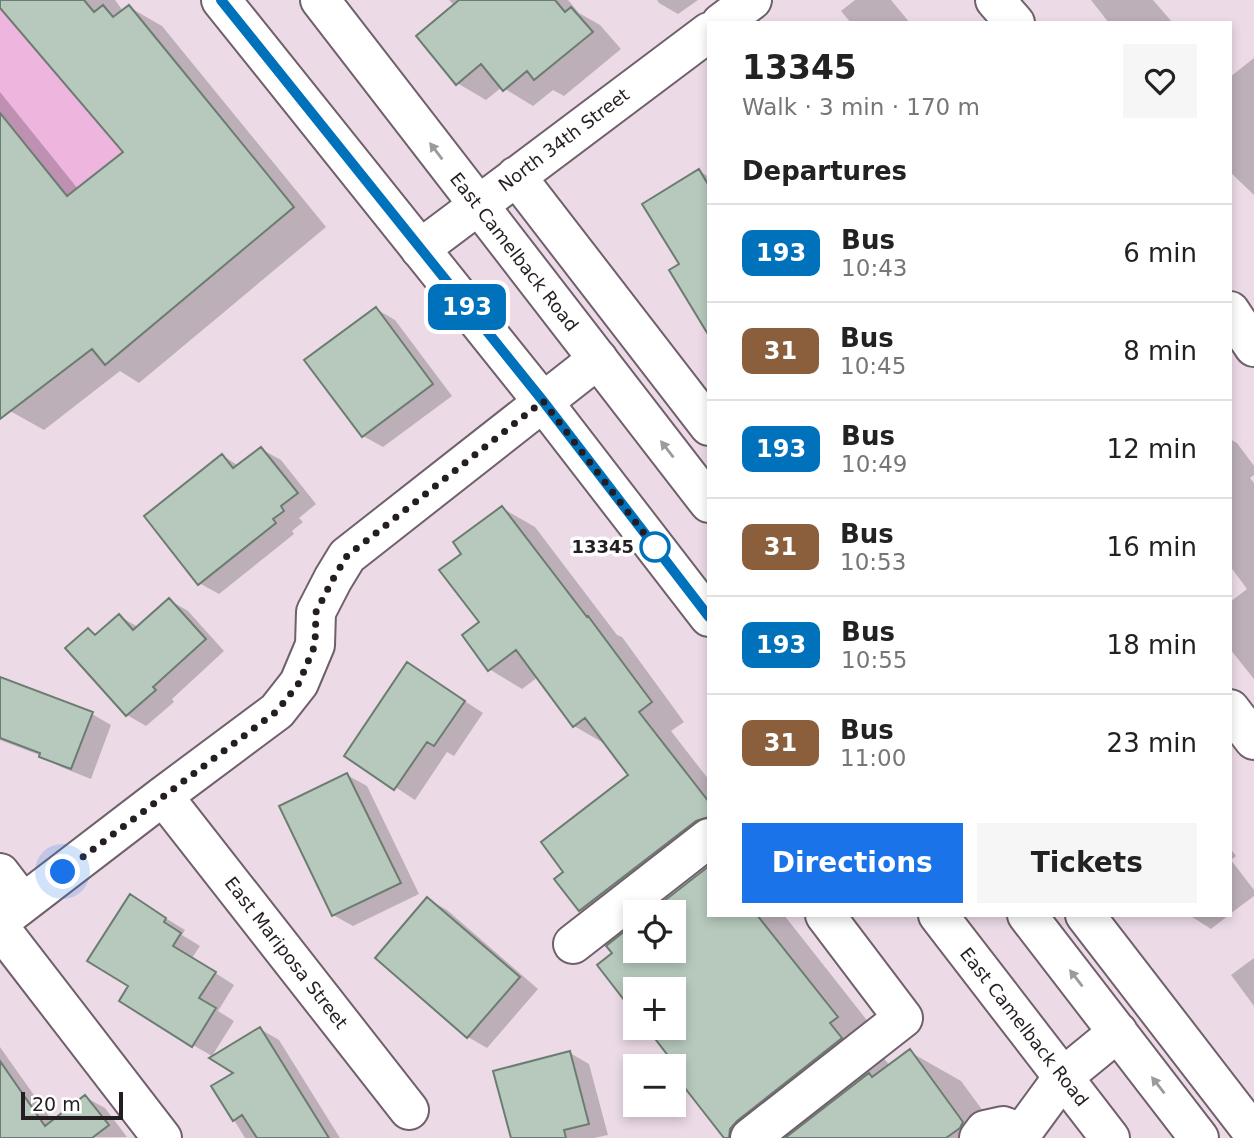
<!DOCTYPE html>
<meta charset="utf-8">
<style>
:root{--surface:#fff;--page:#f6f6f6;--text:#222;--muted:#767676;--line:#e0e0e0;--accent:#1a73e8}
body{margin:0;font-family:"DejaVu Sans",sans-serif;background:var(--page);color:var(--text);height:100vh;display:flex;flex-direction:column;font-size:26px;white-space:nowrap}
*{box-sizing:border-box;margin:0}
p{font-size:23px;color:var(--muted)}
.icon{flex:none;width:38px;height:38px;fill:none;stroke:currentColor;stroke-width:2;stroke-linecap:round;stroke-linejoin:round}
.map{position:relative;flex:1;overflow:hidden}
.drawer{position:absolute;left:707px;top:21px;width:525px;height:896px;display:flex;flex-direction:column;background:var(--surface);border-radius:0px;box-shadow:0 4px 10px #0003}
.drawer>*{flex:none}
.badge{padding:0 14px;border-radius:10px;font-size:24px;line-height:46px}
.buttons{position:absolute;left:623px;top:900px;display:grid;gap:14px}
.buttons a{display:grid;place-items:center;width:63px;height:63px;border-radius:0px;background:var(--surface);box-shadow:0 4px 10px #0003;font-size:35px}
.scale{position:absolute;left:21px;bottom:18px;width:102px;box-sizing:border-box;padding-left:7px;border:4px solid #241e22;border-top:0;font-size:19px;line-height:24px;white-space:nowrap;color:#241e22;-webkit-text-stroke:5px #fff;paint-order:stroke}
.you{position:absolute;width:35px;height:35px;margin:-18px;border:5px solid #fff;border-radius:50%;background:#1a73e8;box-shadow:0 0 0 10px #1a73e833}
.map>.badge{position:absolute;translate:-50% -50%;box-shadow:0 0 0 4px #fff}
h2{padding:0 35px;font-size:26px;line-height:63px}
.round{display:grid;place-items:center;flex:none;width:74px;height:74px;border-radius:0px;background:var(--page)}
.summary{display:flex;align-items:center;justify-content:space-between;height:119px;padding:0 35px}
h1{font-size:33px;font-weight:700;line-height:52px}
.action{display:flex;gap:14px;margin-top:auto;padding:14px 35px}
.action a{flex:1;height:80px;border-radius:0px;background:var(--accent);color:#fff;font-size:28px;font-weight:700;line-height:80px;text-align:center}
.action a+a{background:var(--page);color:var(--text)}
ul{padding:0;list-style:none}
li{display:flex;align-items:center;gap:21px;height:98px;padding:0 35px;border-top:2px solid var(--line)}
li div{flex:1}
li b{display:block;font-size:26px}
li em{font-style:normal}
li .badge{min-width:77px;font-weight:700;text-align:center}
.map>svg:first-child{display:block}
.green{fill:#eeb5df}
.shadow{fill:#0003}
.building{fill:#b7c9bd;stroke:#6c7c71;stroke-width:2}
.lines{fill:none;stroke-linecap:round;stroke-linejoin:round}
.minor-casing{stroke:#6f606b;stroke-width:42}
.major-casing{stroke:#6f606b;stroke-width:42}
.minor{stroke:#fff;stroke-width:38}
.major{stroke:#fff;stroke-width:38}
.oneway{fill:#9c9a9c}
.line-casing{stroke:#fff;stroke-width:16}
.line{stroke:#0072bc;stroke-width:10}
.walk{stroke:#241e22;stroke-width:7;stroke-dasharray:0 12.6}
.stop-dot{fill:#fff;stroke:#0072bc;stroke-width:3.5}
.labels{text-anchor:middle;stroke-width:7;stroke-linejoin:round;paint-order:stroke}
.street-label{font-size:18px;fill:#241e22;stroke:#fff}
.stop-label{font-size:18px;font-weight:bold;fill:#241e22;stroke:#fff;text-anchor:end}
</style>
<div class="map">
<svg width="1254" height="1138" viewBox="0 0 1254 1138">
<rect width="100%" height="100%" fill="#ecdbe7"/>
<path class="green" d="M 0,8 L 140,139 L 67,196 L 0,113 Z"/>
<path class="shadow" d="M 0,0 L 115,0 L 123,11 L 129,7 L 162,26 L 326,227 L 139,383 L 120,371 L 44,430 L 10,411 L 0,398 L 0,92 L 78,189 L 126,152 L 0,5 Z
M 449,0 L 568,0 L 579,13 L 600,25 L 621,49 L 564,96 L 553,90 L 533,106 L 502,87 L 486,100 L 457,83 L 455,6 Z
M 657,0 L 698,0 L 678,14 L 659,3 Z
M 855,0 L 891,0 L 910,23 L 851,23 L 841,11 Z
M 1091,0 L 1153,0 L 1173,23 L 1109,23 Z
M 1254,58 L 1254,195 L 1230,172 L 1230,77 Z
M 699,171 L 709,177 L 709,326 L 682,264 Z
M 376,309 L 395,320 L 452,396 L 383,447 L 363,436 L 307,360 Z
M 1230,439 L 1237,443 L 1254,466 L 1254,475 L 1250,478 L 1254,483 L 1254,679 L 1230,649 L 1230,602 L 1247,589 L 1230,566 Z
M 261,449 L 281,460 L 316,504 L 299,518 L 303,522 L 292,531 L 294,534 L 219,594 L 199,583 L 223,456 L 239,466 Z
M 502,508 L 535,527 L 617,635 L 622,637 L 684,722 L 671,731 L 709,780 L 709,855 L 614,929 L 581,910 L 556,879 L 565,872 L 631,775 L 607,745 L 574,726 L 538,677 L 522,689 L 489,669 L 482,623 L 464,554 Z
M 169,600 L 188,611 L 224,651 L 172,699 L 174,702 L 146,726 L 127,715 L 88,630 L 97,635 L 119,616 L 138,627 Z
M 408,664 L 483,713 L 454,756 L 447,752 L 415,800 L 347,755 Z
M 0,679 L 92,714 L 111,725 L 91,779 L 61,767 L 42,756 L 0,740 Z
M 347,775 L 367,786 L 419,894 L 353,926 L 333,915 Z
M 1230,848 L 1236,856 L 1231,860 L 1254,890 L 1254,896 L 1230,914 Z
M 709,868 L 709,915 L 784,915 L 888,1047 L 880,1053 L 890,1066 L 910,1052 L 961,1081 L 1003,1138 L 729,1138 L 723,1135 L 674,1071 L 672,1058 L 674,989 L 635,989 L 635,1011 L 600,965 L 615,954 L 609,946 L 635,925 L 635,950 L 674,950 L 674,912 Z
M 428,899 L 447,910 L 538,989 L 487,1048 L 468,1037 Z
M 149,908 L 185,930 L 182,935 L 200,946 L 192,958 L 234,985 L 218,1011 L 234,1021 L 212,1056 L 193,1045 L 131,986 Z
M 1189,915 L 1229,915 L 1211,929 Z
M 1254,958 L 1254,1006 L 1231,975 Z
M 260,1029 L 279,1040 L 340,1138 L 245,1138 L 214,1087 L 236,1073 Z
M 0,1047 L 53,1122 L 85,1097 L 105,1108 L 127,1137 L 0,1138 Z
M 570,1053 L 589,1064 L 608,1135 L 594,1138 L 513,1138 Z"/>
<path class="building" d="M 0,0 L 84,0 L 94,12 L 103,5 L 113,17 L 129,5 L 294,207 L 105,365 L 92,349 L 0,419 L 0,113 L 67,196 L 123,152 L 0,8 Z
M 459,0 L 555,0 L 565,12 L 571,7 L 593,32 L 534,80 L 527,71 L 503,91 L 481,64 L 456,85 L 416,36 Z
M 699,169 L 709,186 L 709,336 L 669,270 L 679,264 L 642,204 Z
M 376,307 L 433,384 L 362,437 L 304,360 Z
M 261,447 L 298,493 L 281,506 L 284,511 L 273,519 L 276,523 L 198,585 L 144,516 L 222,454 L 233,468 Z
M 502,506 L 587,617 L 588,616 L 652,702 L 639,712 L 709,802 L 709,817 L 696,821 L 579,911 L 554,879 L 563,872 L 541,842 L 628,775 L 585,718 L 573,727 L 516,650 L 488,671 L 462,635 L 479,622 L 439,570 L 461,554 L 453,542 Z
M 169,598 L 206,639 L 153,687 L 156,690 L 126,716 L 65,648 L 88,628 L 95,635 L 119,614 L 133,630 Z
M 407,662 L 465,701 L 434,746 L 427,742 L 394,790 L 344,756 Z
M 0,677 L 93,712 L 71,769 L 39,757 L 40,753 L 0,738 Z
M 347,773 L 401,883 L 332,916 L 279,806 Z
M 709,866 L 709,915 L 757,915 L 838,1017 L 830,1023 L 842,1038 L 737,1121 L 730,1129 L 729,1138 L 724,1138 L 674,1074 L 674,1066 L 667,1066 L 664,1062 L 669,1057 L 646,1027 L 674,1027 L 674,989 L 635,989 L 635,1014 L 597,965 L 612,953 L 606,946 L 635,923 L 635,950 L 674,950 L 674,912 L 650,912 Z
M 130,894 L 166,918 L 164,922 L 181,933 L 173,946 L 216,972 L 199,998 L 216,1008 L 192,1047 L 119,1001 L 128,986 L 87,961 Z
M 427,897 L 520,977 L 467,1038 L 375,958 Z
M 260,1027 L 329,1138 L 257,1138 L 242,1115 L 233,1121 L 211,1086 L 233,1073 L 209,1058 Z
M 910,1049 L 963,1122 L 960,1128 L 946,1138 L 785,1138 L 869,1073 L 872,1077 Z
M 570,1051 L 589,1124 L 564,1130 L 566,1138 L 511,1138 L 493,1071 Z
M 0,1061 L 45,1126 L 85,1095 L 109,1125 L 92,1138 L 0,1138 Z"/>
<g class="lines">
<defs>
<path id="minor" d="M 995,0 L 1015,23
M 721,23 L 752,0
M 516,176 L 709,426
M 420,249 L 709,32
M 1230,311 L 1254,347
M 1230,709 L 1254,740
M 163,796 L 409,1110
M 0,873 L 23,903
M 1085,915 L 1254,1134
M 0,921 L 163,796 L 277,711 L 299,683 L 315,645 L 316,612 L 333,579 L 347,556 L 598,359
M 0,928 L 162,1138
M 573,944 L 709,838
M 750,1138 L 903,1018 L 825,915
M 979,1138 L 985,1130 L 1003,1126 L 1022,1133
M 1022,1138 L 1022,1133 L 1063,1077"/>
<path id="major" d="M 221,0 L 543,402 L 709,617
M 320,0 L 709,503
M 938,915 L 1110,1138
M 1027,915 L 1199,1138
M 1063,1077 L 1118,1032"/>
</defs>
<use href="#minor" class="minor-casing"/>
<use href="#major" class="major-casing"/>
<use href="#minor" class="minor"/>
<use href="#major" class="major"/>
</g>
<defs><path id="oneway-solid" d="M-6-.8H1V-3.2L6.5 0L1 3.2V.8H-6Z" transform="scale(1.75)"/></defs>
<g class="oneway">
<use href="#oneway-solid" transform="translate(436 151) rotate(-127)"/>
<use href="#oneway-solid" transform="translate(667 449) rotate(-128)"/>
<use href="#oneway-solid" transform="translate(1076 978) rotate(-128)"/>
<use href="#oneway-solid" transform="translate(1158 1085) rotate(-128)"/>
</g>
<g class="lines">
<defs>
<path id="line" d="M 221,0 L 543,401 L 709,617"/>
</defs>
<use href="#line" class="line-casing"/>
<use href="#line" class="line"/>
<path class="walk" d="M 63,872 L 277,711 L 299,683 L 315,645 L 316,612 L 333,579 L 347,556 L 543,401 L 656,549 L 655,547"/>
</g>
<circle class="stop-dot" cx="655" cy="547" r="14"/>
<g class="labels">
<g class="street-label">
<text transform="translate(564 140) rotate(-37)" y="6">North 34th Street</text>
<text transform="translate(514 252) rotate(52)" y="6">East Camelback Road</text>
<text transform="translate(286 953) rotate(52)" y="6">East Mariposa Street</text>
<text transform="translate(1024 1027) rotate(52)" y="6">East Camelback Road</text>
</g>
<g class="stop-label">
<text x="634" y="553">13345</text>
</g>
</g>
</svg>
<div class="buttons">
<a><svg class="icon" aria-label="locate" viewBox="0 0 24 24"><circle cx="12" cy="12" r="6"/><path d="M12 2v4M12 18v4M2 12h4M18 12h4"/></svg></a>
<a>+</a>
<a>−</a>
</div>
<div class="scale">20 m</div>
<div class="you" style="left:63px;top:872px"></div>
<b class="badge" style="left:467px;top:307px;background:#0072bc;color:#fff">193</b>
<section class="drawer">
<div class="summary"><div><h1>13345</h1><p>Walk · 3 min · 170 m</p></div><a class="round"><svg class="icon" aria-label="heart" viewBox="0 0 24 24"><path d="M12 20l-8-8c-3-5 5-10 8-4 3-6 11-1 8 4z"/></svg></a></div>
<h2>Departures</h2>
<ul>
<li><span class="badge" style="background:#0072bc;color:#fff">193</span><div><b>Bus</b><p>10:43</p></div><em>6 min</em></li>
<li><span class="badge" style="background:#8b5e3c;color:#fff">31</span><div><b>Bus</b><p>10:45</p></div><em>8 min</em></li>
<li><span class="badge" style="background:#0072bc;color:#fff">193</span><div><b>Bus</b><p>10:49</p></div><em>12 min</em></li>
<li><span class="badge" style="background:#8b5e3c;color:#fff">31</span><div><b>Bus</b><p>10:53</p></div><em>16 min</em></li>
<li><span class="badge" style="background:#0072bc;color:#fff">193</span><div><b>Bus</b><p>10:55</p></div><em>18 min</em></li>
<li><span class="badge" style="background:#8b5e3c;color:#fff">31</span><div><b>Bus</b><p>11:00</p></div><em>23 min</em></li>
</ul>
<div class="action"><a>Directions</a><a>Tickets</a></div>
</section>
</div>
